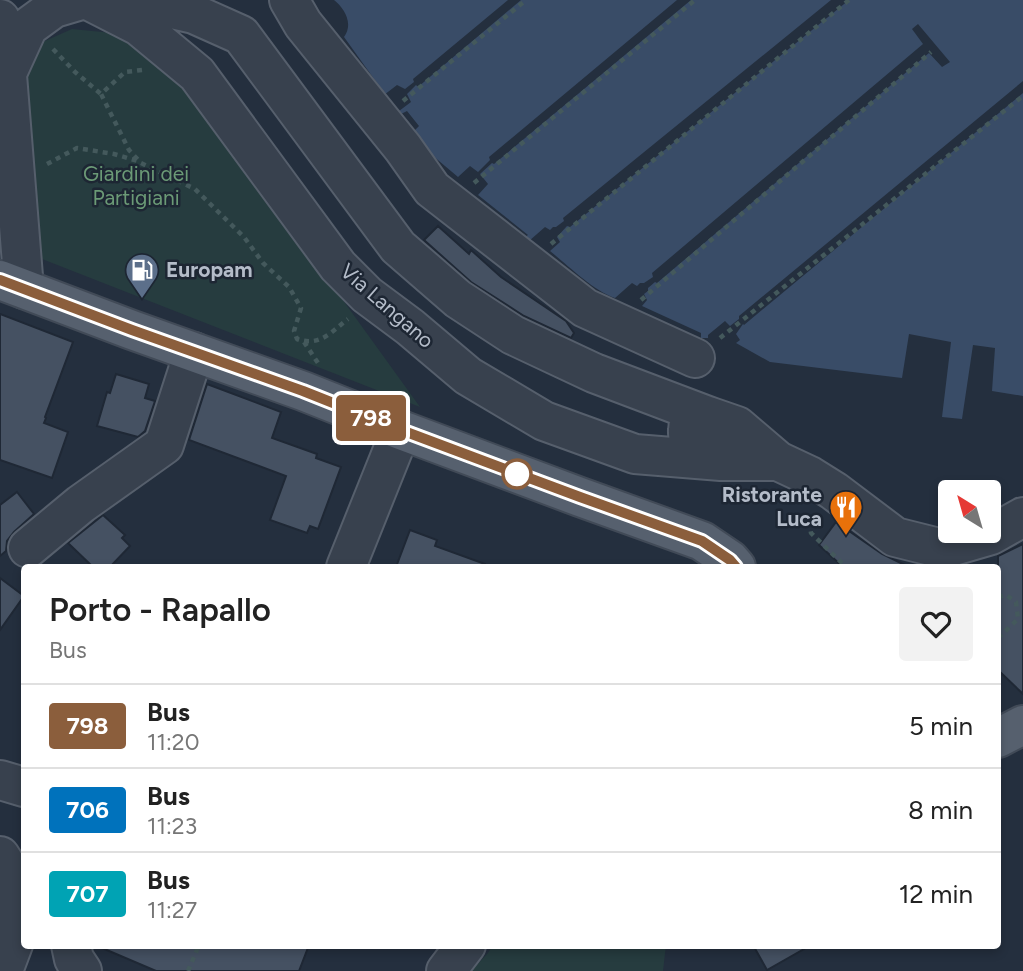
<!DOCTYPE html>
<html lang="it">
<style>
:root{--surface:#fff;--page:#f2f2f2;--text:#222;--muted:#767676;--line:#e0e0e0}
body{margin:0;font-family:Figtree,sans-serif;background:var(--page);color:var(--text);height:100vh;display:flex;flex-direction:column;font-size:26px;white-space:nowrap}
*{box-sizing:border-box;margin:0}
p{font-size:23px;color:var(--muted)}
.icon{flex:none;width:38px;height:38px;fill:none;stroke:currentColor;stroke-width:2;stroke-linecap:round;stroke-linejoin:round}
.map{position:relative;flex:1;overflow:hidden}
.panel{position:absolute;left:21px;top:564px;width:980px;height:385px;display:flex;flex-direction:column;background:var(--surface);border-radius:7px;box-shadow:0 4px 10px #0003}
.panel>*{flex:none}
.badge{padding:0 14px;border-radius:5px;font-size:24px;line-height:46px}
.needle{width:46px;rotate:323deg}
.buttons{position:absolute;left:938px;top:480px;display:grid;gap:14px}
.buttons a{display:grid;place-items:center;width:63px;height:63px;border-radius:7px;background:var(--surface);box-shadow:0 4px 10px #0003;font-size:35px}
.map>.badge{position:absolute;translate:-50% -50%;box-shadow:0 0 0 4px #fff}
.round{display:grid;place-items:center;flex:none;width:74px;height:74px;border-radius:7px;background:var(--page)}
.headline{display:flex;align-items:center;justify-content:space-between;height:119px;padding:0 28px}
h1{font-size:33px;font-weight:600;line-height:52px}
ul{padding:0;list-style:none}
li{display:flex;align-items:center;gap:21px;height:84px;padding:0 28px;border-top:2px solid var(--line)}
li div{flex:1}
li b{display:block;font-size:26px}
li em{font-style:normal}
li .badge{min-width:77px;font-weight:700;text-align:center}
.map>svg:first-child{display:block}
.green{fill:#263c3f}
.water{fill:#394c67}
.building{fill:#455162;stroke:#1f2835;stroke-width:2}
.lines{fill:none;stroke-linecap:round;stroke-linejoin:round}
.minor-casing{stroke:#565f6c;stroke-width:42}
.major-casing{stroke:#414a57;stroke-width:42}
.path{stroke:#44595c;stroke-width:4.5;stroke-dasharray:5 5;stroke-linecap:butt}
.minor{stroke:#38414e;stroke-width:38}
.major{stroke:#56606e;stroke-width:38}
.line-casing{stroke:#fff;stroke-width:16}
.line{stroke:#8b5e3c;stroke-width:10}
.stop-dot{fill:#fff;stroke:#8b5e3c;stroke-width:3.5}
.labels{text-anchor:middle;stroke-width:5;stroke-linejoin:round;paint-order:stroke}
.park-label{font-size:21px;fill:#6b9a76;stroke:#1d2633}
.poi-label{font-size:21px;font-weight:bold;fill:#b4bcc9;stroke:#1d2633;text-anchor:start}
.street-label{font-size:21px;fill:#b4bcc9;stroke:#1d2633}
</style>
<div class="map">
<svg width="1023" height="971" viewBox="0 0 1023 971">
<rect width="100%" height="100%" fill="#242f3e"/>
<path class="green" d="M 72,29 L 153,37 L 420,407 L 42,259 L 23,89 L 36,45 Z
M 493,945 L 666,945 L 663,971 L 471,971 L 488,953 Z"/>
<path class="water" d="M 334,0 L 508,0 L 413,79 L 414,82 L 405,89 L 397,85 L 384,95 L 378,94 L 382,90 L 344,37 C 354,23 344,8 334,0 Z
M 521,0 L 677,0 L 489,157 L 490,160 L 478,172 L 470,166 L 458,177 L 426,150 L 413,132 L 419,126 L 407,111 L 401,114 L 399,111 L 411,102 L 407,94 L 416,85 L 418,87 Z
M 691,0 L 831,0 L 563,218 L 564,221 L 556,227 L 553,227 L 550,230 L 545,227 L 529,241 L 525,237 L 528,235 L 478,195 L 488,184 L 480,174 L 492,163 L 494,164 Z
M 849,0 L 1023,0 L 1023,81 L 739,316 L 739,319 L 730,326 L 725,321 L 708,335 L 708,338 L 701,338 L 701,333 L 642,306 L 647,300 L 644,294 L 648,291 L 648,288 L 655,282 L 657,283 L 929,53 L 942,67 L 950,62 L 918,24 L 912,29 L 923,44 L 652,273 L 653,277 L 644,283 L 640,283 L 637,286 L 632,283 L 615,298 C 592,290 569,266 550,251 L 560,242 L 557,237 L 567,226 L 570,227 Z
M 1023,93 L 1023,396 L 992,391 L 995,348 L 973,345 L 962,419 L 942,417 L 951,342 L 909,334 L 902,378 L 770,362 L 736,343 L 740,340 L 736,334 L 743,324 L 744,325 Z"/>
<path class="building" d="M 438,226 L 469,254 L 471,250 L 501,277 L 566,321 L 574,333 L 571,338 L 524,316 L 471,282 L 424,240 Z
M 0,314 L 73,342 L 45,417 L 46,418 L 44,423 L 68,432 L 52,478 L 0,460 Z
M 116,374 L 149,384 L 145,398 L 155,401 L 145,431 L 138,437 L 97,426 L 107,392 L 110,393 Z
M 207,384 L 281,412 L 272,438 L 317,454 L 316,458 L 341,467 L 318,529 L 310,526 L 307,533 L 270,520 L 286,476 L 189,440 Z
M 17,492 L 34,514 L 14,532 L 7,541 L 6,551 L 0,556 L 0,505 Z
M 103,515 L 125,535 L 122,538 L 130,546 L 110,567 L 93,567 L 68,543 Z
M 836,522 L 882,554 L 909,567 L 843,567 L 819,545 Z
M 410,530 L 437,540 L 435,546 L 485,564 L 485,567 L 396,567 Z
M 1023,544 L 1023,694 L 998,670 L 998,556 Z
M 0,578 L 24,596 L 0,630 Z
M 95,945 L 309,945 L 299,971 L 156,971 Z
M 753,945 L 811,945 L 767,970 Z"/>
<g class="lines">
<defs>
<path id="minor" d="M 88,0 L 139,26 L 197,74 L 338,266 L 367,295 L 410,327 L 468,376 L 544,421 L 635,454 L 721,461 L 778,461
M 112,0 L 137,1 L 194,14 L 241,35 L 398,247 L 458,299 L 513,335 L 594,373 L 713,418 C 736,445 686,459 688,430 C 688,421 695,417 703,415
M 289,0 L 303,24 L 403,148 L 432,189 L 585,308 L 695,358
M 0,19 L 7,75 L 24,289
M 7,73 L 28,27 L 54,8 L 81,0
M 708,416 L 737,426 L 778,461 L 810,476 L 834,491 L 895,537 L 943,549 L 991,535 L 1023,517
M 28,548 L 81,504 L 164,445 L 194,352
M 346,567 L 401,430
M 0,780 L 24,787
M 0,856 L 12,875 L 16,892 L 15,939 L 3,971
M 71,945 L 74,959 L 82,971
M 446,971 L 466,945"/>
<path id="major" d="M 0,280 L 132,330 L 303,391 L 401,430 L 580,497 L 702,541 L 730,560 L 736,567
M 998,738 L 1023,725"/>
</defs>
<use href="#minor" class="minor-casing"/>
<use href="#major" class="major-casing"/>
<path class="path" d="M 53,49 L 75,72 L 101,94
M 142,70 L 125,72 L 101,94 L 129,150 L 141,163 L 195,189 L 244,237 L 263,263 L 289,287 L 301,308 L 294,331 L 297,339 C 320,347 331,332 348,319
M 403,101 L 526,0
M 47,164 L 77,148 L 114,154 L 141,162
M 474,183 L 695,0
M 551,244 L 849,0
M 641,300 L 931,52
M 720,338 L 1023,96
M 304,342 L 318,363
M 817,516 L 809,521 L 811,533 L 846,567
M 998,597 L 1006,595 L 1016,602 L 1018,619 L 998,638
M 188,971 L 199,945"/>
<use href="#minor" class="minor"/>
<use href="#major" class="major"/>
</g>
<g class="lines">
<defs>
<path id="line" d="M 0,280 L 132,330 L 303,391 L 401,430 L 580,497 L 702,541 L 730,560 L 736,567"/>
</defs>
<use href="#line" class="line-casing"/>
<use href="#line" class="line"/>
</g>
<defs>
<symbol id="fuel-pin" viewBox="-11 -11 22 30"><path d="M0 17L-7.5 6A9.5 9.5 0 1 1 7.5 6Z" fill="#5c6f8a" stroke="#1d2633"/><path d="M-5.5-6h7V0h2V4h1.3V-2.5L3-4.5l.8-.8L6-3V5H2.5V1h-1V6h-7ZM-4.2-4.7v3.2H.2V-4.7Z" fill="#fff"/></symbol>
<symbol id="restaurant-pin" viewBox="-11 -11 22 30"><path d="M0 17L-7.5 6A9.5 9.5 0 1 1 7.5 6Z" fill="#e8710a" stroke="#1d2633"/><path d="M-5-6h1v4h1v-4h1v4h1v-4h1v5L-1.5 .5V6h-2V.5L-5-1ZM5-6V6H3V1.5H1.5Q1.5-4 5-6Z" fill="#fff"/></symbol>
</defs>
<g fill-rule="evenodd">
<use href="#fuel-pin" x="123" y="251" width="38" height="52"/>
<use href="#restaurant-pin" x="827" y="488" width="38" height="52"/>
</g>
<circle class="stop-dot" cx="517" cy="474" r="14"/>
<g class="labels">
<g class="park-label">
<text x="136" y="181">Giardini dei<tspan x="136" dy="24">Partigiani</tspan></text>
</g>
<g class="poi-label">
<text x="166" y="277">Europam</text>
<text x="822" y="502" text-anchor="end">Ristorante<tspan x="822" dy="24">Luca</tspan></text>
</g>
<g class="street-label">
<text transform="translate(387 306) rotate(41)" y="7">Via Langano</text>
</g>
</g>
</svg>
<div class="buttons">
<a><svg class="needle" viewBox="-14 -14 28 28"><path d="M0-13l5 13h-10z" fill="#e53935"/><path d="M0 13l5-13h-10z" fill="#767676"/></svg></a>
</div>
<b class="badge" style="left:371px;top:418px;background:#8b5e3c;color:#fff">798</b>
<section class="panel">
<div class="headline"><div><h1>Porto - Rapallo</h1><p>Bus</p></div><a class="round"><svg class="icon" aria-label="heart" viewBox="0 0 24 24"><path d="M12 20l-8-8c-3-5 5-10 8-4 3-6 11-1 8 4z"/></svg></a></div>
<ul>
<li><span class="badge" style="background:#8b5e3c;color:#fff">798</span><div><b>Bus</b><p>11:20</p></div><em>5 min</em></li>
<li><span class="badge" style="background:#0072bc;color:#fff">706</span><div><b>Bus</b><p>11:23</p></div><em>8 min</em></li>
<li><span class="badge" style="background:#00a3b4;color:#fff">707</span><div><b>Bus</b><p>11:27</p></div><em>12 min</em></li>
</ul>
</section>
</div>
